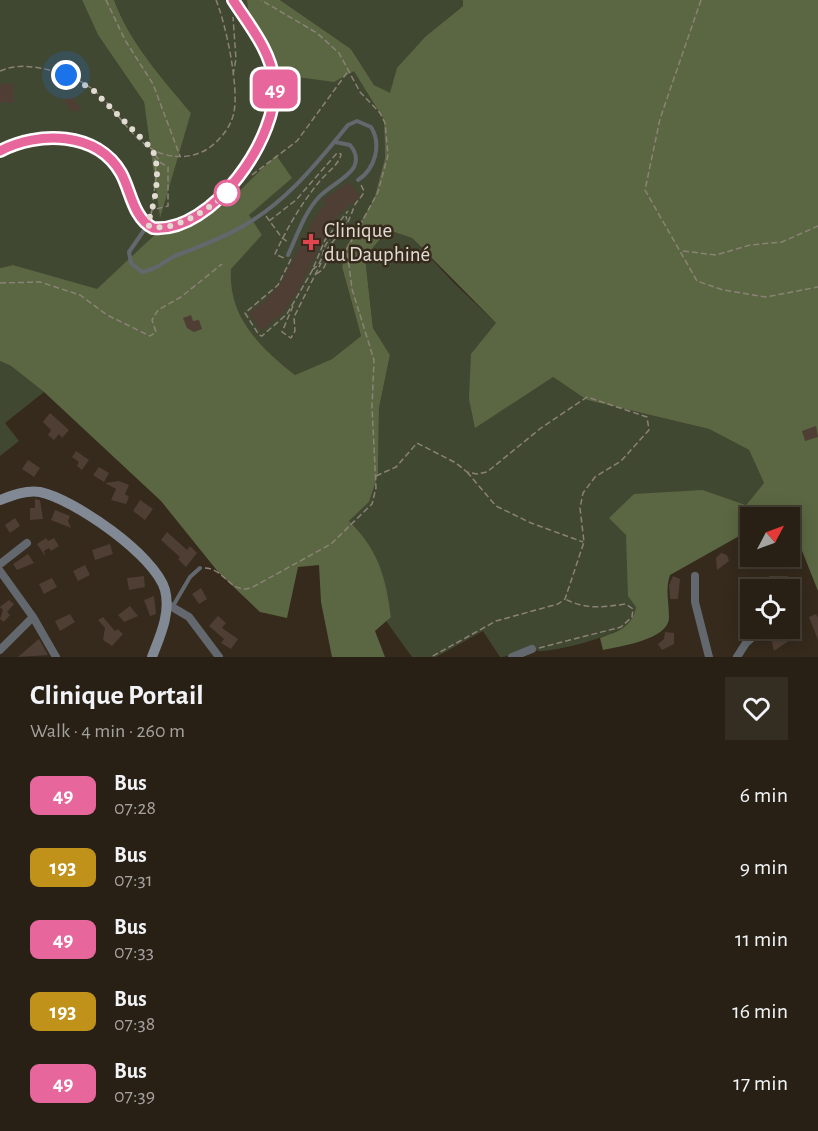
<!DOCTYPE html>
<meta charset="utf-8">
<style>
:root{--surface:#282015;--page:#342d22;--text:#f1f3f6;--muted:#a5a3a0;--line:#443e34}
body{margin:0;font-family:"Alegreya Sans",sans-serif;background:var(--page);color:var(--text);height:100vh;display:flex;flex-direction:column;font-size:22px;white-space:nowrap}
*{box-sizing:border-box;margin:0}
p{font-size:20px;color:var(--muted)}
.icon{flex:none;width:33px;height:33px;fill:none;stroke:currentColor;stroke-width:2;stroke-linecap:round;stroke-linejoin:round}
.map{position:relative;height:657px;overflow:hidden}
.sheet{display:flex;flex-direction:column;background:var(--surface);flex:1}
.sheet>*{flex:none}
.badge{padding:0 12px;border-radius:9px;font-size:21px;line-height:39px}
.needle{width:39px;rotate:49deg}
.controls{position:absolute;left:740px;top:507px;display:grid;gap:12px}
.controls a{display:grid;place-items:center;width:60px;height:60px;border-radius:0px;background:var(--surface);box-shadow:0 3px 15px #0003,0 0 0 2px var(--line);font-size:30px}
.you{position:absolute;width:30px;height:30px;margin:-15px;border:4px solid #fff;border-radius:50%;background:#1a73e8;box-shadow:0 0 0 9px #1a73e833}
.map>.badge{position:absolute;translate:-50% -50%;box-shadow:0 0 0 3px #fff}
.round{display:grid;place-items:center;flex:none;width:63px;height:63px;border-radius:0px;background:var(--page)}
.summary{display:flex;align-items:center;justify-content:space-between;height:102px;padding:0 30px}
h1{font-size:28px;font-weight:700;line-height:45px}
ul{padding:0;list-style:none}
li{display:flex;align-items:center;gap:18px;height:72px;padding:0 30px}
li div{flex:1}
li b{display:block;font-size:22px}
li em{font-style:normal}
li .badge{min-width:66px;font-weight:700;text-align:center}
.map>svg:first-child{display:block}
.green{fill:#414832}
.forest{fill:#5b6742}
.building{fill:#4f3e34}
.lines{fill:none;stroke-linecap:round;stroke-linejoin:round}
.path{stroke:#8b8277;stroke-width:1.5;stroke-dasharray:6 3;stroke-linecap:butt}
.lane{stroke:#63686f;stroke-width:4}
.street{stroke:#63686f;stroke-width:8}
.secondary{stroke:#818995;stroke-width:10}
.line-casing{stroke:#fff;stroke-width:14}
.line{stroke:#e7679c;stroke-width:9}
.walk{stroke:#e2dbd2;stroke-width:6;stroke-dasharray:0 10.8}
.stop-dot{fill:#fff;stroke:#e7679c;stroke-width:3}
.health-dot{fill:#e0444e;stroke:#352a1c;stroke-width:2}
.labels{text-anchor:middle;stroke-width:5;stroke-linejoin:round;paint-order:stroke}
.poi-label{font-size:21px;fill:#e2dbd2;stroke:#352a1c;text-anchor:start}
</style>
<div class="map">
<svg width="818" height="657" viewBox="0 0 818 657">
<rect width="100%" height="100%" fill="#352a1c"/>
<path class="green" d="M 0,0 L 82,0 L 98,35 L 144,102 L 160,216 L 191,113 C 162,78 130,43 114,0 L 247,0 L 248,10 L 354,70 L 384,120 L 385,158 L 374,199 L 346,247 L 342,267 L 361,336 L 332,359 L 295,375 C 260,347 228,317 230,269 L 262,235 L 249,216 L 276,155 L 225,205 L 163,227 L 97,290 L 13,265 L 0,268 Z
M 280,0 L 463,0 L 464,5 L 426,36 L 390,94 L 374,85 L 351,49 Z
M 388,230 L 412,238 L 454,283 L 553,377 L 587,400 L 709,429 L 749,450 L 764,483 L 746,505 L 703,490 L 626,535 C 628,555 641,602 634,618 C 627,634 556,652 539,651 C 534,650 530,647 526,648 C 516,650 510,657 500,657 L 483,631 L 436,657 L 412,657 L 386,621 L 391,616 C 385,577 378,549 349,521 L 369,502 L 378,475 L 379,408 L 390,355 L 373,328 L 365,257 Z
M 0,361 L 11,366 L 44,392 L 5,423 L 19,441 L 0,456 Z"/>
<path class="forest" d="M 82,0 L 114,0 C 130,43 162,78 191,113 L 160,218 L 144,102 L 98,35 Z
M 247,0 L 280,0 L 351,49 L 374,85 L 390,93 L 397,68 L 426,36 L 463,6 L 463,0 L 818,0 L 818,591 L 789,518 L 750,518 L 750,530 L 670,575 C 665,590 669,602 669,618 C 668,640 620,646 603,650 L 600,638 C 618,631 632,628 636,607 L 628,596 L 626,535 L 609,518 L 634,494 L 703,490 L 746,505 L 764,483 L 749,450 L 709,429 L 587,400 L 553,377 L 475,428 L 469,399 L 471,354 L 496,323 L 412,238 L 388,230 L 365,257 L 373,328 L 390,355 L 379,408 L 378,475 L 369,502 L 349,521 C 378,549 386,577 391,617 L 375,631 L 385,657 L 332,657 L 321,602 L 319,565 L 298,567 L 287,618 L 260,612 L 219,573 L 161,501 L 44,392 L 11,366 L 0,361 L 0,268 L 13,265 L 97,289 L 163,227 L 225,205 L 276,155 L 292,178 L 249,215 L 262,235 L 231,269 C 228,317 260,347 295,375 L 332,359 L 361,336 L 342,267 L 346,247 L 374,199 L 385,158 L 384,120 L 354,71 L 334,82 L 283,75 L 248,10 Z"/>
<path class="building" d="M 13,83 L 14,103 L 0,102 L 0,84 Z
M 70,96 L 81,107 L 75,113 L 64,102 Z
M 350,182 L 360,197 L 341,212 L 329,227 L 298,291 L 284,312 L 261,331 L 249,313 L 265,301 L 281,283 L 316,215 L 326,204 L 323,202 L 325,198 Z
M 191,315 L 193,321 L 199,320 L 202,329 L 194,332 L 187,328 L 183,318 Z
M 50,413 L 69,430 L 62,438 L 59,434 L 54,440 L 48,435 L 51,430 L 43,422 Z
M 816,426 L 818,437 L 805,441 L 802,431 Z
M 76,451 L 89,460 L 82,470 L 77,466 L 79,462 L 72,457 Z
M 28,460 L 40,468 L 34,477 L 22,469 Z
M 99,467 L 109,473 L 104,482 L 93,475 Z
M 119,481 L 129,485 L 125,494 L 129,497 L 126,504 L 111,500 L 116,489 L 105,483 Z
M 35,499 L 40,500 L 43,519 L 30,520 L 30,508 L 35,508 Z
M 140,500 L 153,509 L 145,520 L 133,511 Z
M 55,510 L 70,516 L 68,521 L 71,528 L 51,520 Z
M 15,518 L 20,526 L 10,533 L 5,525 Z
M 167,532 L 187,550 L 190,546 L 197,553 L 186,567 L 178,559 L 180,557 L 161,540 Z
M 46,538 L 48,541 L 54,538 L 59,546 L 51,551 L 49,548 L 44,551 L 45,556 L 37,544 Z
M 110,544 L 113,554 L 95,560 L 92,550 Z
M 721,553 L 727,555 L 729,561 L 717,570 L 716,558 Z
M 28,554 L 34,563 L 17,570 L 13,564 Z
M 85,565 L 90,575 L 78,581 L 73,571 Z
M 144,576 L 145,587 L 129,590 L 127,578 Z
M 673,576 L 680,579 L 678,599 L 670,599 L 669,585 Z
M 769,576 L 788,576 L 789,587 L 770,587 Z
M 52,578 L 57,587 L 44,594 L 39,584 Z
M 201,588 L 207,599 L 199,604 L 192,594 Z
M 154,596 L 156,614 L 150,616 L 144,600 Z
M 9,600 L 14,604 L 7,612 L 10,615 L 4,622 L 0,619 L 3,610 L 0,607 Z
M 130,606 L 138,616 L 124,622 L 118,615 Z
M 70,614 L 75,622 L 60,631 L 55,621 Z
M 816,614 L 818,618 L 818,640 L 809,617 Z
M 218,616 L 226,623 L 222,628 L 238,639 L 231,649 L 221,643 L 224,639 L 209,626 Z
M 103,617 L 115,631 L 118,629 L 123,634 L 112,646 L 103,640 L 105,628 L 98,620 Z
M 785,628 L 790,640 L 774,651 L 771,638 L 778,635 L 776,630 Z
M 665,632 L 674,633 L 674,644 L 662,650 L 658,644 L 664,639 Z
M 39,639 L 48,655 L 18,657 L 26,650 Z"/>
<g class="lines">
<path class="path" d="M 106,0 L 125,40 L 153,84 L 180,156
M 701,0 L 660,119 L 645,190 L 697,281 L 723,290 L 766,297 L 818,287
M 0,71 C 16,64 33,66 49,70 C 64,74 78,78 91,88 C 116,106 130,141 160,153 C 174,158 190,158 204,151 C 218,143 231,128 234,112 C 239,87 226,24 216,0
M 233,75 L 236,59 L 233,17
M 252,175 L 297,141 L 349,70
M 152,209 L 156,178 L 155,157
M 151,214 L 152,210 L 168,206 L 168,167 L 161,163 L 152,150
M 266,216 L 282,238 L 288,242
M 269,221 L 296,200 L 337,153 L 341,154 C 340,164 325,174 319,182 C 301,204 287,228 275,254 L 284,258
M 683,251 L 716,255 L 750,245 L 782,242 L 818,226
M 291,259 L 278,285 L 245,313 L 259,335 L 262,336 L 287,314 L 312,271 L 325,240 L 348,211
M 312,270 C 322,263 321,259 324,249 C 327,238 341,230 347,221 L 346,216
M 316,274 C 328,268 326,260 328,248 C 342,229 345,232 354,207 C 356,200 362,199 364,191 L 361,185
M 0,283 L 40,282 L 80,295 L 107,315 L 150,336 L 156,332 L 152,320 L 158,310 L 181,297 L 222,264
M 293,306 L 282,332 L 291,338 L 295,331 L 294,317 L 321,263
M 467,472 L 496,506 L 531,523 L 583,542
M 376,476 L 396,467 L 417,443 L 456,463 L 467,472 L 477,474 L 487,472 L 541,428 L 587,397 L 647,417 L 649,430 L 621,461 L 595,477 L 583,493 L 580,508 L 584,542 L 565,599 L 558,604 L 496,621 L 431,657
M 205,568 C 225,569 230,594 251,588 L 331,544 L 372,504 L 376,488 L 372,407 L 374,360 L 352,289 L 347,249 L 378,192 L 388,155 L 385,123 L 380,113 L 360,92 L 339,53 L 317,33 L 261,0
M 539,648 L 621,627 L 632,617 L 633,609 L 626,604 C 603,607 587,610 565,599"/>
<path class="lane" d="M 147,226 L 129,252 L 131,263 L 142,272 C 156,270 163,262 175,256 C 195,248 215,241 234,231 C 282,207 315,166 348,125 L 357,121 L 371,127 C 382,145 375,169 358,180
M 288,255 C 297,236 304,213 319,197 C 328,187 348,178 354,167 C 358,159 355,151 350,145 L 335,142
M 173,606 L 190,577 L 200,568"/>
<path class="street" d="M 0,564 L 27,543
M 0,571 L 33,617 L 56,657
M 695,576 L 695,602 L 709,657
M 167,604 L 189,617 L 219,657
M 0,650 L 33,617
M 512,657 L 532,649
M 737,657 L 746,643 L 763,628"/>
<path class="secondary" d="M 0,151 C 38,131 97,131 121,173 C 131,191 133,218 153,228 C 213,234 281,136 274,81 C 271,51 249,25 233,0
M 0,500 C 13,495 26,490 40,492 C 74,499 156,556 165,590 C 171,613 160,636 152,657"/>
</g>
<g class="lines">
<defs>
<path id="line" d="M 0,151 C 38,131 97,131 121,173 C 131,191 133,218 153,228 C 212,234 281,135 274,81 C 271,51 249,25 233,0"/>
</defs>
<use href="#line" class="line-casing"/>
<use href="#line" class="line"/>
<path class="walk" d="M 66,75 L 92,89 L 152,149 C 162,169 155,204 147,225 C 171,236 214,206 230,190 L 227,193"/>
</g>
<circle class="stop-dot" cx="227" cy="193" r="12"/>
<path class="health-dot" d="M308 233h6v6h6v6h-6v6h-6v-6h-6v-6h6z"/>
<g class="labels">
<g class="poi-label">
<text x="324" y="237">Clinique<tspan x="324" dy="24">du Dauphiné</tspan></text>
</g>
</g>
</svg>
<div class="controls">
<a><svg class="needle" viewBox="-14 -14 28 28"><path d="M0-13l5 13h-10z" fill="#e53935"/><path d="M0 13l5-13h-10z" fill="#a5a3a0"/></svg></a>
<a><svg class="icon" aria-label="locate" viewBox="0 0 24 24"><circle cx="12" cy="12" r="6"/><path d="M12 2v4M12 18v4M2 12h4M18 12h4"/></svg></a>
</div>
<div class="you" style="left:66px;top:75px"></div>
<b class="badge" style="left:275px;top:89px;background:#e7679c;color:#fff">49</b>
</div>
<section class="sheet">
<div class="summary"><div><h1>Clinique Portail</h1><p>Walk · 4 min · 260 m</p></div><a class="round"><svg class="icon" aria-label="heart" viewBox="0 0 24 24"><path d="M12 20l-8-8c-3-5 5-10 8-4 3-6 11-1 8 4z"/></svg></a></div>
<ul>
<li><span class="badge" style="background:#e7679c;color:#fff">49</span><div><b>Bus</b><p>07:28</p></div><em>6 min</em></li>
<li><span class="badge" style="background:#c0921a;color:#fff">193</span><div><b>Bus</b><p>07:31</p></div><em>9 min</em></li>
<li><span class="badge" style="background:#e7679c;color:#fff">49</span><div><b>Bus</b><p>07:33</p></div><em>11 min</em></li>
<li><span class="badge" style="background:#c0921a;color:#fff">193</span><div><b>Bus</b><p>07:38</p></div><em>16 min</em></li>
<li><span class="badge" style="background:#e7679c;color:#fff">49</span><div><b>Bus</b><p>07:39</p></div><em>17 min</em></li>
</ul>
</section>
